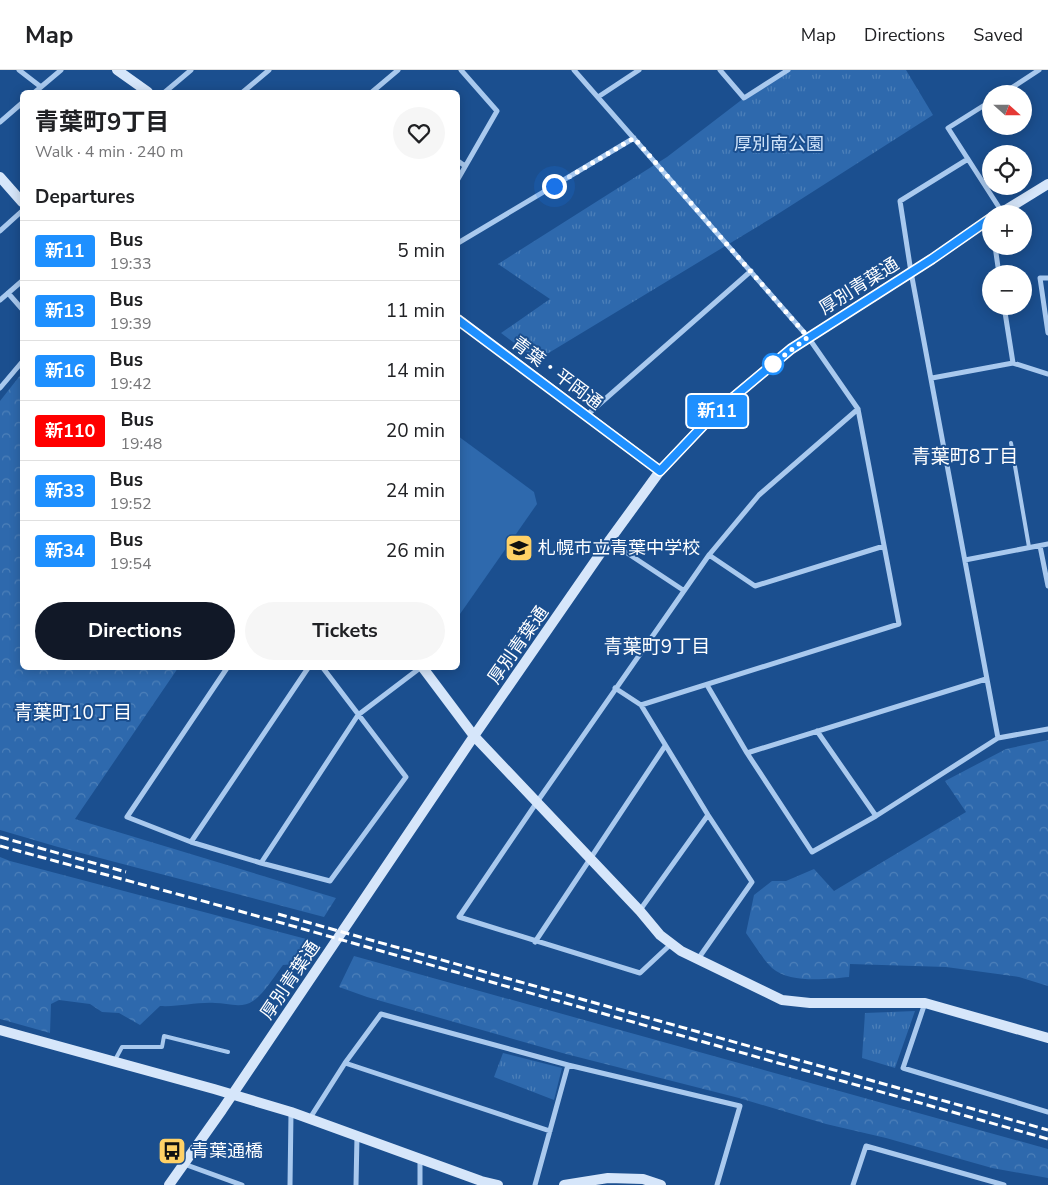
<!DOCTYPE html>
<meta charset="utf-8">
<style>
:root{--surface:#fff;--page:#f6f6f6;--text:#202124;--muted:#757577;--line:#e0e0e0;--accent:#111827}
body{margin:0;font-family:"Nunito Sans","Noto Sans JP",sans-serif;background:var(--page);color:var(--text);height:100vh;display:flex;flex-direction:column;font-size:19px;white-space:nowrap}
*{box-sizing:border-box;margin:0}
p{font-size:16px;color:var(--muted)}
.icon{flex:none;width:28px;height:28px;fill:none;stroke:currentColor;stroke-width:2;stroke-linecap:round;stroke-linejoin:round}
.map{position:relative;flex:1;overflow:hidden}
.panel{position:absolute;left:20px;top:20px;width:440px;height:580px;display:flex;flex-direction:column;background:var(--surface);border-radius:8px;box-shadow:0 2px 12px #0003}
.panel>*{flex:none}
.badge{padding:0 10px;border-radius:4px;font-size:18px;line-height:32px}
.needle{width:32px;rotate:111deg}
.buttons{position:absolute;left:982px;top:15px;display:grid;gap:10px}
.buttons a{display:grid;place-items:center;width:50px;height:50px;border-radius:50%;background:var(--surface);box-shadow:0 2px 12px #0003;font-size:25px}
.you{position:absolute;width:25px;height:25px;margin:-12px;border:4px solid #fff;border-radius:50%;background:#1a73e8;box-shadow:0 0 0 8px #1a73e833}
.map>.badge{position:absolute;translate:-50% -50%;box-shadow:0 0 0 2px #fff}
h2{padding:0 15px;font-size:19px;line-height:45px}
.round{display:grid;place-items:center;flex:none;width:52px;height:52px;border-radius:26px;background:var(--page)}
.head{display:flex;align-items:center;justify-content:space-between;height:85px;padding:0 15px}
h1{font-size:24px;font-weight:700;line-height:38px}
.button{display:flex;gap:10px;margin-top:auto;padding:10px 15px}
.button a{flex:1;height:58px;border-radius:30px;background:var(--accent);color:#fff;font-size:20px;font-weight:700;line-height:58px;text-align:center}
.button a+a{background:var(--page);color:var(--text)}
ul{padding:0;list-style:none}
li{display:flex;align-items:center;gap:15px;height:60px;padding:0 15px;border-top:1px solid var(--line)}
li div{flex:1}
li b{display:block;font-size:19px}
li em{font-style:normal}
li .badge{min-width:55px;font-weight:700;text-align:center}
header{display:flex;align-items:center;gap:30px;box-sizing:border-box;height:70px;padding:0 25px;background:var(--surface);border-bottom:1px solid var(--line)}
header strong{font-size:24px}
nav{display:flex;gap:28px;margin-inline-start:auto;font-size:18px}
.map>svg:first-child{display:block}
.green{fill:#2e69ad}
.forest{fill:url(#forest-crowns)}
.park{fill:url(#park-tufts)}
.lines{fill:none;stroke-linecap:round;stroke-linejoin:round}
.lane{stroke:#a9c9ee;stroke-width:4}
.street{stroke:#a9c9ee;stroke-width:5}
.secondary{stroke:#d6e6fa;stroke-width:10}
.rail{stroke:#fff;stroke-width:3;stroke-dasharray:9 4;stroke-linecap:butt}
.line-casing{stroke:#fff;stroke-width:11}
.line{stroke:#1e90ff;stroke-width:8}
.walk{stroke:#fff;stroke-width:5;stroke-dasharray:0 9}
.stop-dot{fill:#fff;stroke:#1e90ff;stroke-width:2.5}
.labels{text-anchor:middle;stroke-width:4;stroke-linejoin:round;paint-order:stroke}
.park-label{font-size:18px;fill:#cfe3fa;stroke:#1b4f8f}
.street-label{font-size:18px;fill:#fff;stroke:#1b4f8f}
.poi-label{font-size:18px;fill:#fff;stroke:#1b4f8f;text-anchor:start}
.neighbourhood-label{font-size:19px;fill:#fff;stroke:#1b4f8f}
</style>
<header>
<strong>Map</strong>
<nav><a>Map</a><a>Directions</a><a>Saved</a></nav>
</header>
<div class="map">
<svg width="1048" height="1115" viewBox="0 0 1048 1115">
<defs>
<pattern id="forest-crowns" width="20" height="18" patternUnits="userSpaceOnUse" patternTransform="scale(1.25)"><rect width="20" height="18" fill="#2e69ad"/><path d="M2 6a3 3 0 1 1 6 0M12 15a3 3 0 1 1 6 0" fill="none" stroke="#4d80b9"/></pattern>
<pattern id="park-tufts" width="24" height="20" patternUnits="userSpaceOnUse" patternTransform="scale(1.25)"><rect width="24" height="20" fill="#2e69ad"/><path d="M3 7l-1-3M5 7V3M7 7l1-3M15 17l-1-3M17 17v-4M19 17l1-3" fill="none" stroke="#4d80b9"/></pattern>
</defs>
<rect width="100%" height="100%" fill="#1b4f8f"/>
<path class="green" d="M 458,366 L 534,422 L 537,434 L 460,544 L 458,542 Z"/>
<path class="forest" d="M 22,303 L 22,598 L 178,598 L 75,749 L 336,828 L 324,847 L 58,777 L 0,760 L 0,331 Z
M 1048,670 L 1048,916 L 1019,907 L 946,897 L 850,894 L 849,907 C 827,909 790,914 772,898 C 762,888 754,874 746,863 L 754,825 L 772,811 L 786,811 L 814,799 L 834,821 L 966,742 L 945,711 L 1006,679 Z
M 0,787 L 10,791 L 310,870 L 295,894 L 283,895 C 276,904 263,925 253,931 C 242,939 227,933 215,933 C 196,932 179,937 160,936 L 140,955 L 119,943 L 102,942 L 90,934 L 59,930 L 51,934 L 50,963 L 0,949 Z
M 354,886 L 1048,1079 L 1048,1108 L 992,1098 L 886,1068 L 826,1054 L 739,1028 L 566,984 L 367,927 L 339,917 Z"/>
<path class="park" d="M 788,0 L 906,0 L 933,45 L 770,149 L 537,290 L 501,263 L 550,229 L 498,194 L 667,87 L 744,28 Z
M 915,941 L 895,998 L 862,988 L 865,943 Z
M 503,983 L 562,998 L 554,1030 L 494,1007 Z"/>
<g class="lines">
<path class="lane" d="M 1011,373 L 1029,477
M 115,990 L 122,977 L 162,977 L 164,966 L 228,982"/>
<path class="street" d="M 19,0 L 41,17
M 574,0 L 808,267 L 858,339 L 899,554 L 641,635
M 720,0 L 744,28 L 788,0
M 35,22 L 61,0
M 165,22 L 191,0
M 243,22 L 269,0
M 372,22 L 398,0
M 1002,24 L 1039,0
M 598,27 L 639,0
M 991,31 L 948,58 L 1002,142
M 0,52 L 22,33
M 968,89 L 900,131 L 911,202 L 998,668
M 458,91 L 465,96
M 458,109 L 497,41 L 461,0
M 0,161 L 22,141
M 458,173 L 634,68
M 995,176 L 999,204
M 1048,208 L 1040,208 L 1048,263
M 8,223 L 22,239
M 0,230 L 22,211
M 1004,236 L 1013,293
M 932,308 L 1013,293 L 1048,304
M 0,318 L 22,292
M 587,345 L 751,201
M 609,471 L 683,520
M 1040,476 L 1048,516
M 709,485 L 755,516 L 884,476
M 965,490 L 1048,474
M 227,598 L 127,747 L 191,772 L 261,793 L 330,811 L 406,707 L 323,598
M 707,615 L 747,683 L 812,782 L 876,746 L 998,668 L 1048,659
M 615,618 L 641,635 L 708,745 L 752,812 L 698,889
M 817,661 L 876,746
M 747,683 L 986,609
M 191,772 L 308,598
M 261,793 L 358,645 L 420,598
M 640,840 L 708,745
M 535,872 L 665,676
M 671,874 L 640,903 L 459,847 L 537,732 L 709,485 L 759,425 L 858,339
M 925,933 L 903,998 L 1048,1042
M 345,993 L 550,1061
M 310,1048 L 345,993 L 381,944 L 568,995 L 740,1036 L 717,1115
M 184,1094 L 242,1115
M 290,1115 L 291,1043
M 356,1115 L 357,1066
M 420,1115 L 420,1089
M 535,1115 L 568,995
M 853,1115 L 866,1076 L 1004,1115"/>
<path class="secondary" d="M 117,0 L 148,22
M 0,107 L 22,132
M 999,144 L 1048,114
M 458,249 L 660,401
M 423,598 L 474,666 L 640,841 L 660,865 L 681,881 L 782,930 L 810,933 L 925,933 L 1048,968
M 0,960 L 214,1019 L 291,1042 L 481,1111 L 498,1115
M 169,1115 L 222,1040 L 474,666 L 609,471 L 660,401 L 717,341 L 791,279 L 932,189 L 991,148
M 564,1115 L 608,1108 L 643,1109 L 661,1115"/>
<path class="rail" d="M 0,767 L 126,802
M 0,776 L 225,837 L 1048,1069
M 278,844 L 1048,1060"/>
</g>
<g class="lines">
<defs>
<path id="line" d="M 458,250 L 660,401 L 717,341 L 791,279 L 932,189 L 991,148"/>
</defs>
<use href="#line" class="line-casing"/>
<use href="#line" class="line"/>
<path class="walk" d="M 554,116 L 634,68 L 808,267 L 773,294"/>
</g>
<defs>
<symbol id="school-square" viewBox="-11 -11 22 22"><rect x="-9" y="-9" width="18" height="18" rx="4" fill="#ffd166" stroke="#1b4f8f"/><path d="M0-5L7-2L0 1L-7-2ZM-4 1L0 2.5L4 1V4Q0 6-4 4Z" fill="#111"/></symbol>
<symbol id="bus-square" viewBox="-11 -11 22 22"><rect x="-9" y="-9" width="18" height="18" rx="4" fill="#ffd166" stroke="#1b4f8f"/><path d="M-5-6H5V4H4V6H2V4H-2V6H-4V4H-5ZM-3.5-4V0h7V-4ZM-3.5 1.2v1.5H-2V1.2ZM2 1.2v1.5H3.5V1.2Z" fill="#111"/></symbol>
</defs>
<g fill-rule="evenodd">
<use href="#school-square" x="503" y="462" width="32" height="32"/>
<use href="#bus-square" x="156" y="1065" width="32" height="32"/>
</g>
<circle class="stop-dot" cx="773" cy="294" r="10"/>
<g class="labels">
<g class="park-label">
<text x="779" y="80">厚別南公園</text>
</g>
<g class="street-label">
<text transform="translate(859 216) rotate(-32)" y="6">厚別青葉通</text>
<text transform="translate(557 303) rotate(37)" y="6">青葉・平岡通</text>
<text transform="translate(518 575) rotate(-55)" y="6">厚別青葉通</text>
<text transform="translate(290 910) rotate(-56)" y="6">厚別青葉通</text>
</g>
<g class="poi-label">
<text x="538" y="484">札幌市立青葉中学校</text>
<text x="191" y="1087">青葉通橋</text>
</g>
<g class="neighbourhood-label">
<text x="965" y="393">青葉町8丁目</text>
<text x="657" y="583">青葉町9丁目</text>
<text x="73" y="649">青葉町10丁目</text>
</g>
</g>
</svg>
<div class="buttons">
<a><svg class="needle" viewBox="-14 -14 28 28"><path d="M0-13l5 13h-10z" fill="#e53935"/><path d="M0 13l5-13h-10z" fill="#757577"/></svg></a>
<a><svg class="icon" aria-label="locate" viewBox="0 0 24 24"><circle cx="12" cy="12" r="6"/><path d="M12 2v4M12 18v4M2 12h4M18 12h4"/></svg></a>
<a>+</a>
<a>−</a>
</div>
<div class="you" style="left:554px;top:116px"></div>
<b class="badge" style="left:717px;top:341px;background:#1e90ff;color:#fff">新11</b>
<section class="panel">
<div class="head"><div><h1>青葉町9丁目</h1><p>Walk · 4 min · 240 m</p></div><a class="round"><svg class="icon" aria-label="heart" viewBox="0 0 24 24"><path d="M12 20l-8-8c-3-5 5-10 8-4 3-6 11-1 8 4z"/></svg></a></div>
<h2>Departures</h2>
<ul>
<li><span class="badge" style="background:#1e90ff;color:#fff">新11</span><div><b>Bus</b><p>19:33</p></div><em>5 min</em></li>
<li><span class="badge" style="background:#1e90ff;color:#fff">新13</span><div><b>Bus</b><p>19:39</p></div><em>11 min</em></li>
<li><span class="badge" style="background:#1e90ff;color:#fff">新16</span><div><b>Bus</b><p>19:42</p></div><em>14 min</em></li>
<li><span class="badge" style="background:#f00;color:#fff">新110</span><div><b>Bus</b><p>19:48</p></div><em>20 min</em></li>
<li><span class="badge" style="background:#1e90ff;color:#fff">新33</span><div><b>Bus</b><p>19:52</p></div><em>24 min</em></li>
<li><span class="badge" style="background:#1e90ff;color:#fff">新34</span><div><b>Bus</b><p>19:54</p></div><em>26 min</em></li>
</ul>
<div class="button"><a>Directions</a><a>Tickets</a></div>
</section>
</div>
